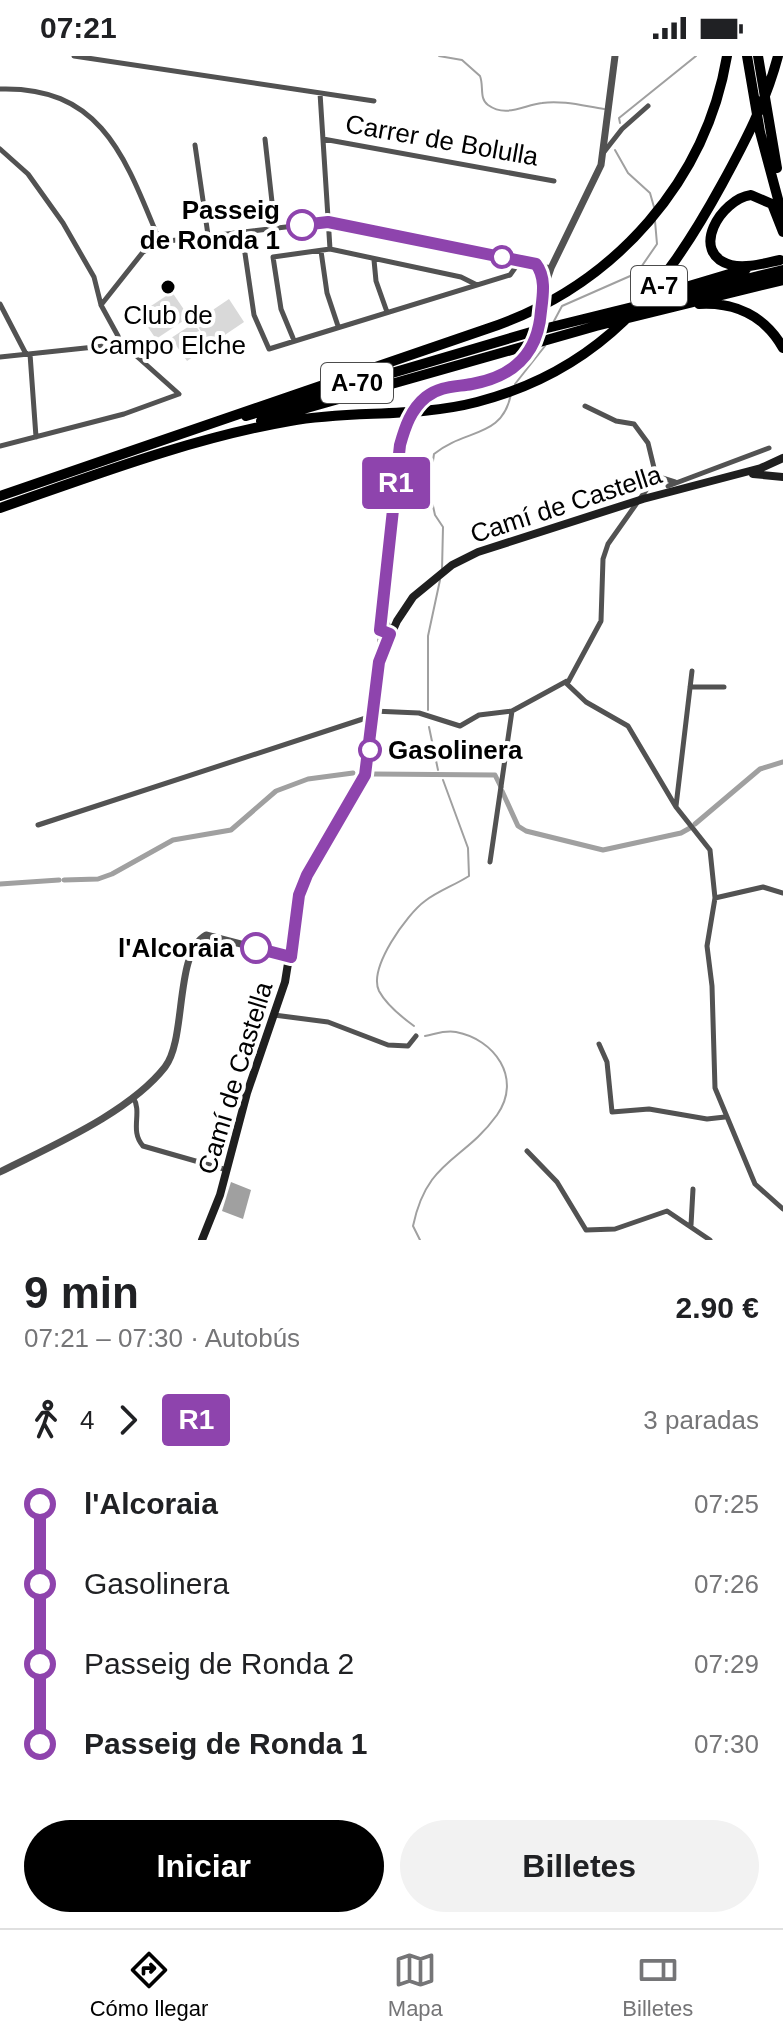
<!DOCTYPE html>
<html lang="es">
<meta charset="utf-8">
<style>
:root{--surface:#fff;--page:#f2f2f2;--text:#202124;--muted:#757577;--line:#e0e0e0;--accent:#000}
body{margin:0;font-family:Helvetica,sans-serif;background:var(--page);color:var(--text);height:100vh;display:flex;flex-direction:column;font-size:30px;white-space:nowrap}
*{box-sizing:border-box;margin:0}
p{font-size:26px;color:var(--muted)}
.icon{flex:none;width:44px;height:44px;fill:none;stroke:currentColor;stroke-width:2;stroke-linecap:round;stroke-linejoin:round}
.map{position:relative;height:1184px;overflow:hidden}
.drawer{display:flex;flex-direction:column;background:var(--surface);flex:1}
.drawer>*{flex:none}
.badge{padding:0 16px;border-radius:6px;font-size:28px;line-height:52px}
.map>.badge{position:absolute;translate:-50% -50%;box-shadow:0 0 0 4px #fff}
.legs{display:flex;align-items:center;gap:12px;height:88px;padding:0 24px;font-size:26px}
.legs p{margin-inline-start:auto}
.summary{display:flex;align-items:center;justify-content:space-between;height:136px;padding:0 24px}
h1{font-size:44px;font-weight:700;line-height:60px}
.action{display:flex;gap:16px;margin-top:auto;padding:16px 24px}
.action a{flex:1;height:92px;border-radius:48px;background:var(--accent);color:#fff;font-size:32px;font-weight:700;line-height:92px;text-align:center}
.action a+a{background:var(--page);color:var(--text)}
ul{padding:0 24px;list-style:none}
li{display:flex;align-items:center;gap:28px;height:80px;font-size:30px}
li i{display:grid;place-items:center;width:12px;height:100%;margin:0 10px;background:currentColor}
li i::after{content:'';width:20px;height:20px;margin:-10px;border:6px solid;border-radius:50%;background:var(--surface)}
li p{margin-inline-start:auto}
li:first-child i{background:linear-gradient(#0000 50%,currentColor 0)}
li:last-child i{background:linear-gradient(currentColor 50%,#0000 0)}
.status{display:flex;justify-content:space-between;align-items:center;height:56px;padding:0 40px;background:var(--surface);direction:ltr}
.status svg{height:22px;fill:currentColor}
.tabs{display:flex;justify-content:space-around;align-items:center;height:112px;border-top:2px solid var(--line);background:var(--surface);font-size:22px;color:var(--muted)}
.tabs a{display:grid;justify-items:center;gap:4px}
.tabs .on{color:var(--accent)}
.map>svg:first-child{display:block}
.green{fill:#d9d9d9}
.water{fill:#a0a0a0}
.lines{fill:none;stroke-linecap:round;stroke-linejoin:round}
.stream{stroke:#a0a0a0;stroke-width:2}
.canal{stroke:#a0a0a0;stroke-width:5}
.minor{stroke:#525252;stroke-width:5}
.tertiary{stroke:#525252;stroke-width:7}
.secondary{stroke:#1f1f1f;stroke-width:8}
.motorway{stroke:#000;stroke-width:10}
.line-1-casing{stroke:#fff;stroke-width:18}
.line-1{stroke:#8e44ad;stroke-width:12}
.stop-1-dot{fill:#fff;stroke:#8e44ad;stroke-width:4}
.poi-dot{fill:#000;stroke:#fff;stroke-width:3}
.labels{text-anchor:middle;stroke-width:8;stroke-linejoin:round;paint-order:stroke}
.shield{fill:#fff;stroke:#4c4c4c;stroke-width:2}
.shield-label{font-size:24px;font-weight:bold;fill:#000}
.street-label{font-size:26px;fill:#000;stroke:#fff}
.stop-label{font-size:26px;font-weight:bold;fill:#000;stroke:#fff;text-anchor:end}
.poi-label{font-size:26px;fill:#000;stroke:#fff}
</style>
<div class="status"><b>07:21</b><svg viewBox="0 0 49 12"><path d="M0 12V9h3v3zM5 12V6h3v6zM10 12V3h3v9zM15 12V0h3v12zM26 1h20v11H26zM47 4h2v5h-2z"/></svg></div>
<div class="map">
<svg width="783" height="1184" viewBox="0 0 783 1184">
<rect width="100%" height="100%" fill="#fff"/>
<path class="green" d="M 172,236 L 189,261 L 156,283 L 139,258 Z
M 229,243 L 244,266 L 210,289 L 195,266 Z
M 194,267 L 209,290 L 187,305 L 171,282 Z"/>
<path class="water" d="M 231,1126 L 251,1134 L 243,1163 L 222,1155 Z"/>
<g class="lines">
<path class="stream" d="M 439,0 L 462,4 L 480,20 C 484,30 479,43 488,49 C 506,62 524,49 542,47 C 562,44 584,50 604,53
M 620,67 L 619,62 L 696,0
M 615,94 L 628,117 L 650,137 L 654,151
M 554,265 L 562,250 L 637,217 L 657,188 L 655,165
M 515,328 L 545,290
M 442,514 L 443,471 L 435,459 L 429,432 L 434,398 C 466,372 502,383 511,338
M 428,654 L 428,580 L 440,524
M 429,671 L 438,714
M 414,970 C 403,962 386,948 379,935 C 368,912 407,858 425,845 C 438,835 455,829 469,820 L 468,792 L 443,724
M 420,1184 L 413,1170 C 427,1103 463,1106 497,1059 C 523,1022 494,983 456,976 C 444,974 436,978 425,980"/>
<path class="canal" d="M 374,718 L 495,719 L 501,731
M 502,735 L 518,770 L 526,775 L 603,794 L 681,777 L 690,772
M 695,768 L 760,713 L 783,706
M 64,824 L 98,823 L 112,818 L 173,784 L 231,774 L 276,735 L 308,723 L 353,717
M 0,828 L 59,824"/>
<path class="minor" d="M 74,0 L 374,45
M 0,33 C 103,30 126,104 160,186
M 320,37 L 330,193
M 265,83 L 275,173
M 323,83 L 554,125
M 195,89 L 208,179
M 0,93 L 28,118 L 63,167 L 94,221 L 101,249 L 118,280
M 604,96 L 622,73 L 648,50
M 242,177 L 254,259 L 269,293 L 510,219 L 520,205
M 321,195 L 327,237 L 338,270
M 374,204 L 376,225 L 387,256
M 536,209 L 543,229
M 0,248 L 26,298
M 101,249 L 143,196 L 160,186 L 328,166 L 551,212
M 293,282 L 281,253 L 273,201 L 330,193 L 461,221 L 477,229
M 30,298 L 36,381
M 0,301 L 123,288 L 179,338 L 124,358 L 0,390
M 585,350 L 616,365 L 634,368 L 648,387 L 656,420 L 608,488 L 603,503 L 601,565 L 567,628 L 586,646 L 628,670 L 676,751 L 710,794 L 715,842 L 707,890 L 712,930 L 715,1032 L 755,1128 L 783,1153
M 656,420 L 675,426
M 668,430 L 769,392
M 690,631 L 724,631
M 373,655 L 419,657 L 460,670 L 479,659 L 512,655 L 567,625
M 676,750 L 692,615
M 38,769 L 372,660
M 490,806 L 512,655
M 715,842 L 763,831 L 783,837
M 274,959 L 328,966 L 388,989 L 408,990 L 416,980
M 599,988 L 607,1006 L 612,1056 L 649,1053 L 707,1063 L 725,1061
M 133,1041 C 143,1057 129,1074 143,1090 L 227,1114
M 527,1095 L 557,1126 L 586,1174 L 615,1173 L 667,1155 L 710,1184
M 691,1169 L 693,1133"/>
<path class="tertiary" d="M 539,276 L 543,235 L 551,212 L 601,109 L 615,0
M 379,605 L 400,389 C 429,293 502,354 536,287
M 0,1116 C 51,1090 129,1057 165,1011 C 187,983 174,897 206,879 L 291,901"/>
<path class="secondary" d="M 753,418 L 783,421
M 383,560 L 390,579
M 202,1184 L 220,1139 L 247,1037 L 285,926 L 299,839 L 365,719 L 379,606 L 397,565 L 413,541 L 452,509 L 478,496 L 643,443 L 761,412 L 783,402"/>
<path class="motorway" d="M 747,0 L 760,76 L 782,158
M 758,0 L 777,112
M 780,204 C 765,207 746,213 731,209 C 688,197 721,143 751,139 L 772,148 L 783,176
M 669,236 L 746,213
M 699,248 C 735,246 765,260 783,292
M 246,360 L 531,276 L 783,214
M 261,365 L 596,270 L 783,224
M 0,440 L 498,269 C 616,226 706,125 727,0
M 0,452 C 95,419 192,382 290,365 C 352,354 416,362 477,346 C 601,314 664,234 722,128 C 745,86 766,46 778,0"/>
</g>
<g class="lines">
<defs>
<path id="line-1" d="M 256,892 L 291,901 L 299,839 L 307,819 L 365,719 L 379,606 L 390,578 L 380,574 L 400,389 C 405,371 411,353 426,341 C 440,330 455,331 472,328 C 515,320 538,297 541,255 C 543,239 546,221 536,208 L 328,166 L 302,169"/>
</defs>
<use href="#line-1" class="line-1-casing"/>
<use href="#line-1" class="line-1"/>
</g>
<g class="stop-1-dot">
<circle cx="302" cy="169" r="14"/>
<circle cx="502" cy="201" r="10"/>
<circle cx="370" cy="694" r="10"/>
<circle cx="256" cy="892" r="14"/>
</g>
<circle class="poi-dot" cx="168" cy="231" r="8"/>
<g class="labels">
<g class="shield">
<rect x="631" y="210" width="56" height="40" rx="6"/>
<rect x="321" y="307" width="72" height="40" rx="6"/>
</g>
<g class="shield-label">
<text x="659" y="238">A-7</text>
<text x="357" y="335">A-70</text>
</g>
<g class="street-label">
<text transform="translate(442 84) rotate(10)" y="9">Carrer de Bolulla</text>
<text transform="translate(566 448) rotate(-18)" y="9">Camí de Castella</text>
<text transform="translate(235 1022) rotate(-73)" y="9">Camí de Castella</text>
</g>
<g class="stop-label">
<text x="280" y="163">Passeig<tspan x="280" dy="30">de Ronda 1</tspan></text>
<text x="388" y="703" text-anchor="start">Gasolinera</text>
<text x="234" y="901">l'Alcoraia</text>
</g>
<g class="poi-label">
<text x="168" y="268">Club de<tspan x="168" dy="30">Campo Elche</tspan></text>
</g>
</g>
</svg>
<b class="badge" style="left:396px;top:427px;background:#8e44ad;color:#fff">R1</b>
</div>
<section class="drawer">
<div class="summary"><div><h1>9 min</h1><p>07:21 – 07:30 · Autobús</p></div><b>2.90 €</b></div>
<div class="legs"><svg class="icon" aria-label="walk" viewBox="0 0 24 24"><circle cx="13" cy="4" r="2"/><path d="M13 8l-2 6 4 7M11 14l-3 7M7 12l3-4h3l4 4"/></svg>4<svg class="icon" aria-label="forward" viewBox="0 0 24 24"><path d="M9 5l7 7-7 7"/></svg><b class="badge" style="background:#8e44ad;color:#fff">R1</b><p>3 paradas</p></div>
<ul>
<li><i style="color:#8e44ad"></i><b>l'Alcoraia</b><p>07:25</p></li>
<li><i style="color:#8e44ad"></i><span>Gasolinera</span><p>07:26</p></li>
<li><i style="color:#8e44ad"></i><span>Passeig de Ronda 2</span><p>07:29</p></li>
<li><i style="color:#8e44ad"></i><b>Passeig de Ronda 1</b><p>07:30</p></li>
</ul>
<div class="action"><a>Iniciar</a><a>Billetes</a></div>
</section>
<nav class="tabs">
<a class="on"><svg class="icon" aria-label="directions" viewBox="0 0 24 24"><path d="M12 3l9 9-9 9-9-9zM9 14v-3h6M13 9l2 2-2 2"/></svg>Cómo llegar</a>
<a><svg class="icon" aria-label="map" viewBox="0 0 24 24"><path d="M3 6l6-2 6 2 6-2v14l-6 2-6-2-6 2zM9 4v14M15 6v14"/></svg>Mapa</a>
<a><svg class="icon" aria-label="tickets" viewBox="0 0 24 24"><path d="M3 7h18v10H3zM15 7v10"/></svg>Billetes</a>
</nav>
